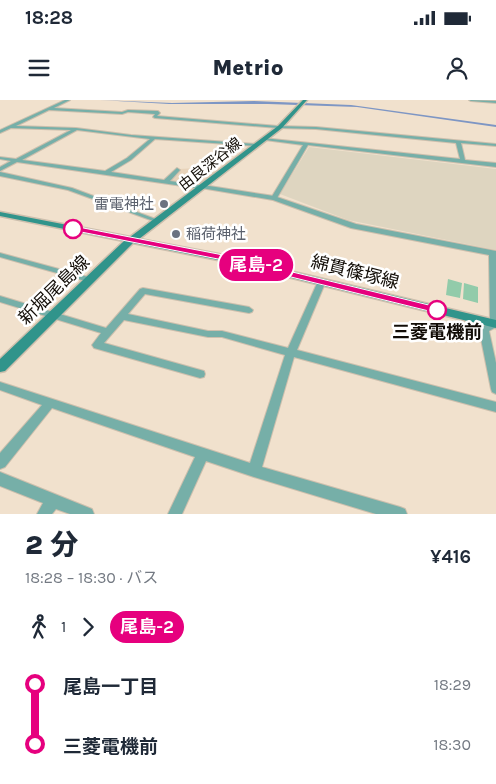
<!DOCTYPE html>
<html lang="ja">
<meta charset="utf-8">
<style>
:root{--surface:#fff;--page:#f2f2f3;--text:#1f2937;--muted:#747a83}
body{margin:0;font-family:Karla,"Noto Sans JP",sans-serif;background:var(--page);color:var(--text);height:100vh;display:flex;flex-direction:column;font-size:19px;white-space:nowrap}
*{box-sizing:border-box;margin:0}
p{font-size:16px;color:var(--muted)}
.icon{flex:none;width:28px;height:28px;fill:none;stroke:currentColor;stroke-width:2;stroke-linecap:round;stroke-linejoin:round}
.map{position:relative;height:414px;overflow:hidden}
.details{display:flex;flex-direction:column;background:var(--surface);flex:1}
.details>*{flex:none}
.badge{padding:0 10px;border-radius:16px;font-size:18px;line-height:32px}
.map>.badge{position:absolute;translate:-50% -50%;box-shadow:0 0 0 2px #fff}
.legs{display:flex;align-items:center;gap:8px;height:55px;padding:0 25px;font-size:16px}
.legs p{margin-inline-start:auto}
.headline{display:flex;align-items:center;justify-content:space-between;height:85px;padding:0 25px}
h1{font-size:28px;font-weight:800;line-height:38px}
ul{padding:0 25px;list-style:none}
li{display:flex;align-items:center;gap:18px;height:60px;font-size:19px}
li i{display:grid;place-items:center;width:8px;height:100%;margin:0 6px;background:currentColor}
li i::after{content:'';width:12px;height:12px;margin:-6px;border:4px solid;border-radius:50%;background:var(--surface)}
li p{margin-inline-start:auto}
li:first-child i{background:linear-gradient(#0000 50%,currentColor 0)}
li:last-child i{background:linear-gradient(currentColor 50%,#0000 0)}
.status{display:flex;justify-content:space-between;align-items:center;height:35px;padding:0 25px;background:var(--surface);direction:ltr}
.status svg{height:14px;fill:currentColor}
header{display:flex;justify-content:space-between;align-items:center;height:65px;padding:0 25px;background:var(--surface);font-size:22px;font-weight:800}
.map>svg:first-child{display:block}
.built{fill:#e8d3ba}
.industrial{fill:#ded5c0}
.green{fill:#92cbaa}
.water{fill:#7e96c4}
.lines{fill:none;stroke-linecap:round;stroke-linejoin:round}
.minor-casing{stroke:#cdbfad;stroke-width:2}
.tertiary-casing{stroke:#cdbfad;stroke-width:2}
.secondary-casing{stroke:#cdbfad;stroke-width:3}
.minor{fill:#76afa8;fill-rule:evenodd}
.tertiary{fill:#76afa8;fill-rule:evenodd}
.secondary{fill:#30948b;fill-rule:evenodd}
.line-1{fill:#e6007e;stroke:#fff}
.worship-dot{fill:#6b7280;stroke:#fff;stroke-width:2}
.stop-1-dot{fill:#fff;stroke:#e6007e;stroke-width:2.5}
.labels{text-anchor:middle;stroke-width:5;stroke-linejoin:round;paint-order:stroke}
.far-street-label{font-size:15px;fill:#110c06;stroke:#fff}
.far-worship-label{font-size:15px;fill:#5b616d;stroke:#fff;text-anchor:end}
.street-label{font-size:18px;fill:#110c06;stroke:#fff}
.stop-label{font-size:18px;font-weight:bold;fill:#110c06;stroke:#fff}
</style>
<div class="status"><b>18:28</b><svg viewBox="0 0 49 12"><path d="M0 12V9h3v3zM5 12V6h3v6zM10 12V3h3v9zM15 12V0h3v12zM26 1h20v11H26zM47 4h2v5h-2z"/></svg></div>
<header><svg class="icon" aria-label="menu" viewBox="0 0 24 24"><path d="M4 6h16M4 12h16M4 18h16"/></svg>Metrio<svg class="icon" aria-label="person" viewBox="0 0 24 24"><circle cx="12" cy="8" r="4"/><path d="M4 21q1-7 8-7t8 7"/></svg></header>
<div class="map">
<svg width="496" height="414" viewBox="0 0 496 414">
<rect width="100%" height="100%" fill="#f1e1cd"/>
<path class="built" d="M 197,68 L 219,73 L 202,86 L 167,82 L 177,74 L 179,69 Z"/>
<path class="industrial" d="M 309,47 L 496,69 L 496,150 L 348,120 L 280,94 Z"/>
<path class="green" d="M 448,179 L 462,183 L 460,198 L 446,195 Z
M 464,183 L 478,187 L 478,203 L 463,199 Z"/>
<path class="water" d="M 100,0 L 172,3 L 254,1 L 351,5 L 496,25 L 496,27 L 357,7 L 268,4 L 169,4 Z"/>
<g class="lines">
<defs>
<path id="minor" d="M 65,0 L 70,0 L 54,8 L 122,12 L 128,10 L 158,11 L 160,13 L 157,16 L 278,26 L 316,27 L 496,44 L 496,46 L 461,43 L 465,60 L 496,63 L 496,67 L 308,45 L 277,98 L 274,100 L 271,98 L 303,45 L 265,40 L 263,38 L 460,59 L 456,43 L 316,29 L 278,28 L 155,18 L 153,17 L 155,14 L 128,12 L 122,14 L 49,10 L 16,26 L 76,28 L 131,35 L 257,44 L 259,45 L 257,46 L 155,39 L 131,60 L 111,72 L 164,80 L 177,68 L 180,70 L 170,81 L 205,86 L 206,87 L 203,89 L 17,62 L 0,71 L 0,67 L 11,61 L 0,59 L 0,57 L 16,59 L 71,30 L 11,28 L 0,33 L 0,30 ZM 77,30 L 150,39 L 127,58 L 105,71 L 22,60 Z
M 469,0 L 496,1 L 496,3 L 471,1 Z
M 0,72 L 72,88 L 161,121 L 160,122 L 156,122 L 68,90 L 0,76 Z
M 0,153 L 92,178 L 93,180 L 89,182 L 0,157 Z
M 319,179 L 322,179 L 326,181 L 297,250 L 496,302 L 496,312 L 294,257 L 262,367 L 400,407 L 405,409 L 407,414 L 376,414 L 254,377 L 206,361 L 182,414 L 168,414 L 195,357 L 52,308 L 5,367 L 0,369 L 0,353 L 42,305 L 0,290 L 0,282 L 250,363 L 285,255 L 222,237 L 208,237 L 124,220 L 104,243 L 204,271 L 205,274 L 204,277 L 200,278 L 94,248 L 92,245 L 101,233 L 0,202 L 0,196 L 106,228 L 140,189 L 143,188 L 249,207 L 253,210 L 252,212 L 249,213 L 145,194 L 128,214 L 208,231 L 222,231 L 288,248 Z
M 496,221 L 496,227 L 489,231 L 496,263 L 496,294 L 492,292 L 491,289 L 479,229 L 481,227 Z
M 0,372 L 92,409 L 94,414 L 70,414 L 56,409 L 52,414 L 37,414 L 43,403 L 0,386 Z"/>
<path id="tertiary" d="M 203,85 L 274,96 L 356,124 L 496,151 L 496,227 L 491,227 L 490,224 L 489,155 L 351,128 L 273,100 L 201,88 L 200,87 Z"/>
<path id="secondary" d="M 303,0 L 307,0 L 282,28 L 139,139 L 218,154 L 496,220 L 496,228 L 218,160 L 133,143 L 5,271 L 0,272 L 0,259 L 124,141 L 0,116 L 0,112 L 130,137 L 278,26 Z"/>
</defs>
<use href="#minor" class="minor-casing"/>
<use href="#tertiary" class="tertiary-casing"/>
<use href="#secondary" class="secondary-casing"/>
<use href="#minor" class="minor"/>
<use href="#tertiary" class="tertiary"/>
<use href="#secondary" class="secondary"/>
</g>
<path class="line-1" d="M 73,126 L 218,154 L 437,207 L 442,210 L 437,213 L 218,159 L 71,130 L 70,129 Z"/>
<g class="worship-dot">
<circle cx="164" cy="104" r="5"/>
<circle cx="176" cy="134" r="5"/>
</g>
<g class="stop-1-dot">
<circle cx="73" cy="129" r="9"/>
<circle cx="437" cy="210" r="9"/>
</g>
<g class="labels">
<g class="far-street-label">
<text transform="translate(210 64) rotate(-38)" y="5">由良深谷線</text>
</g>
<g class="far-worship-label">
<text x="154" y="109">雷電神社</text>
<text x="186" y="139" text-anchor="start">稲荷神社</text>
</g>
<g class="street-label">
<text transform="translate(355 172) rotate(14)" y="6">綿貫篠塚線</text>
<text transform="translate(54 190) rotate(-44)" y="6">新堀尾島線</text>
</g>
<g class="stop-label">
<text x="437" y="238">三菱電機前</text>
</g>
</g>
</svg>
<b class="badge" style="left:256px;top:165px;background:#e6007e;color:#fff">尾島-2</b>
</div>
<section class="details">
<div class="headline"><div><h1>2 分</h1><p>18:28 – 18:30 · バス</p></div><b>¥416</b></div>
<div class="legs"><svg class="icon" aria-label="walk" viewBox="0 0 24 24"><circle cx="13" cy="4" r="2"/><path d="M13 8l-2 6 4 7M11 14l-3 7M7 12l3-4h3l4 4"/></svg>1<svg class="icon" aria-label="forward" viewBox="0 0 24 24"><path d="M9 5l7 7-7 7"/></svg><b class="badge" style="background:#e6007e;color:#fff">尾島-2</b></div>
<ul>
<li><i style="color:#e6007e"></i><b>尾島一丁目</b><p>18:29</p></li>
<li><i style="color:#e6007e"></i><b>三菱電機前</b><p>18:30</p></li>
</ul>
</section>
